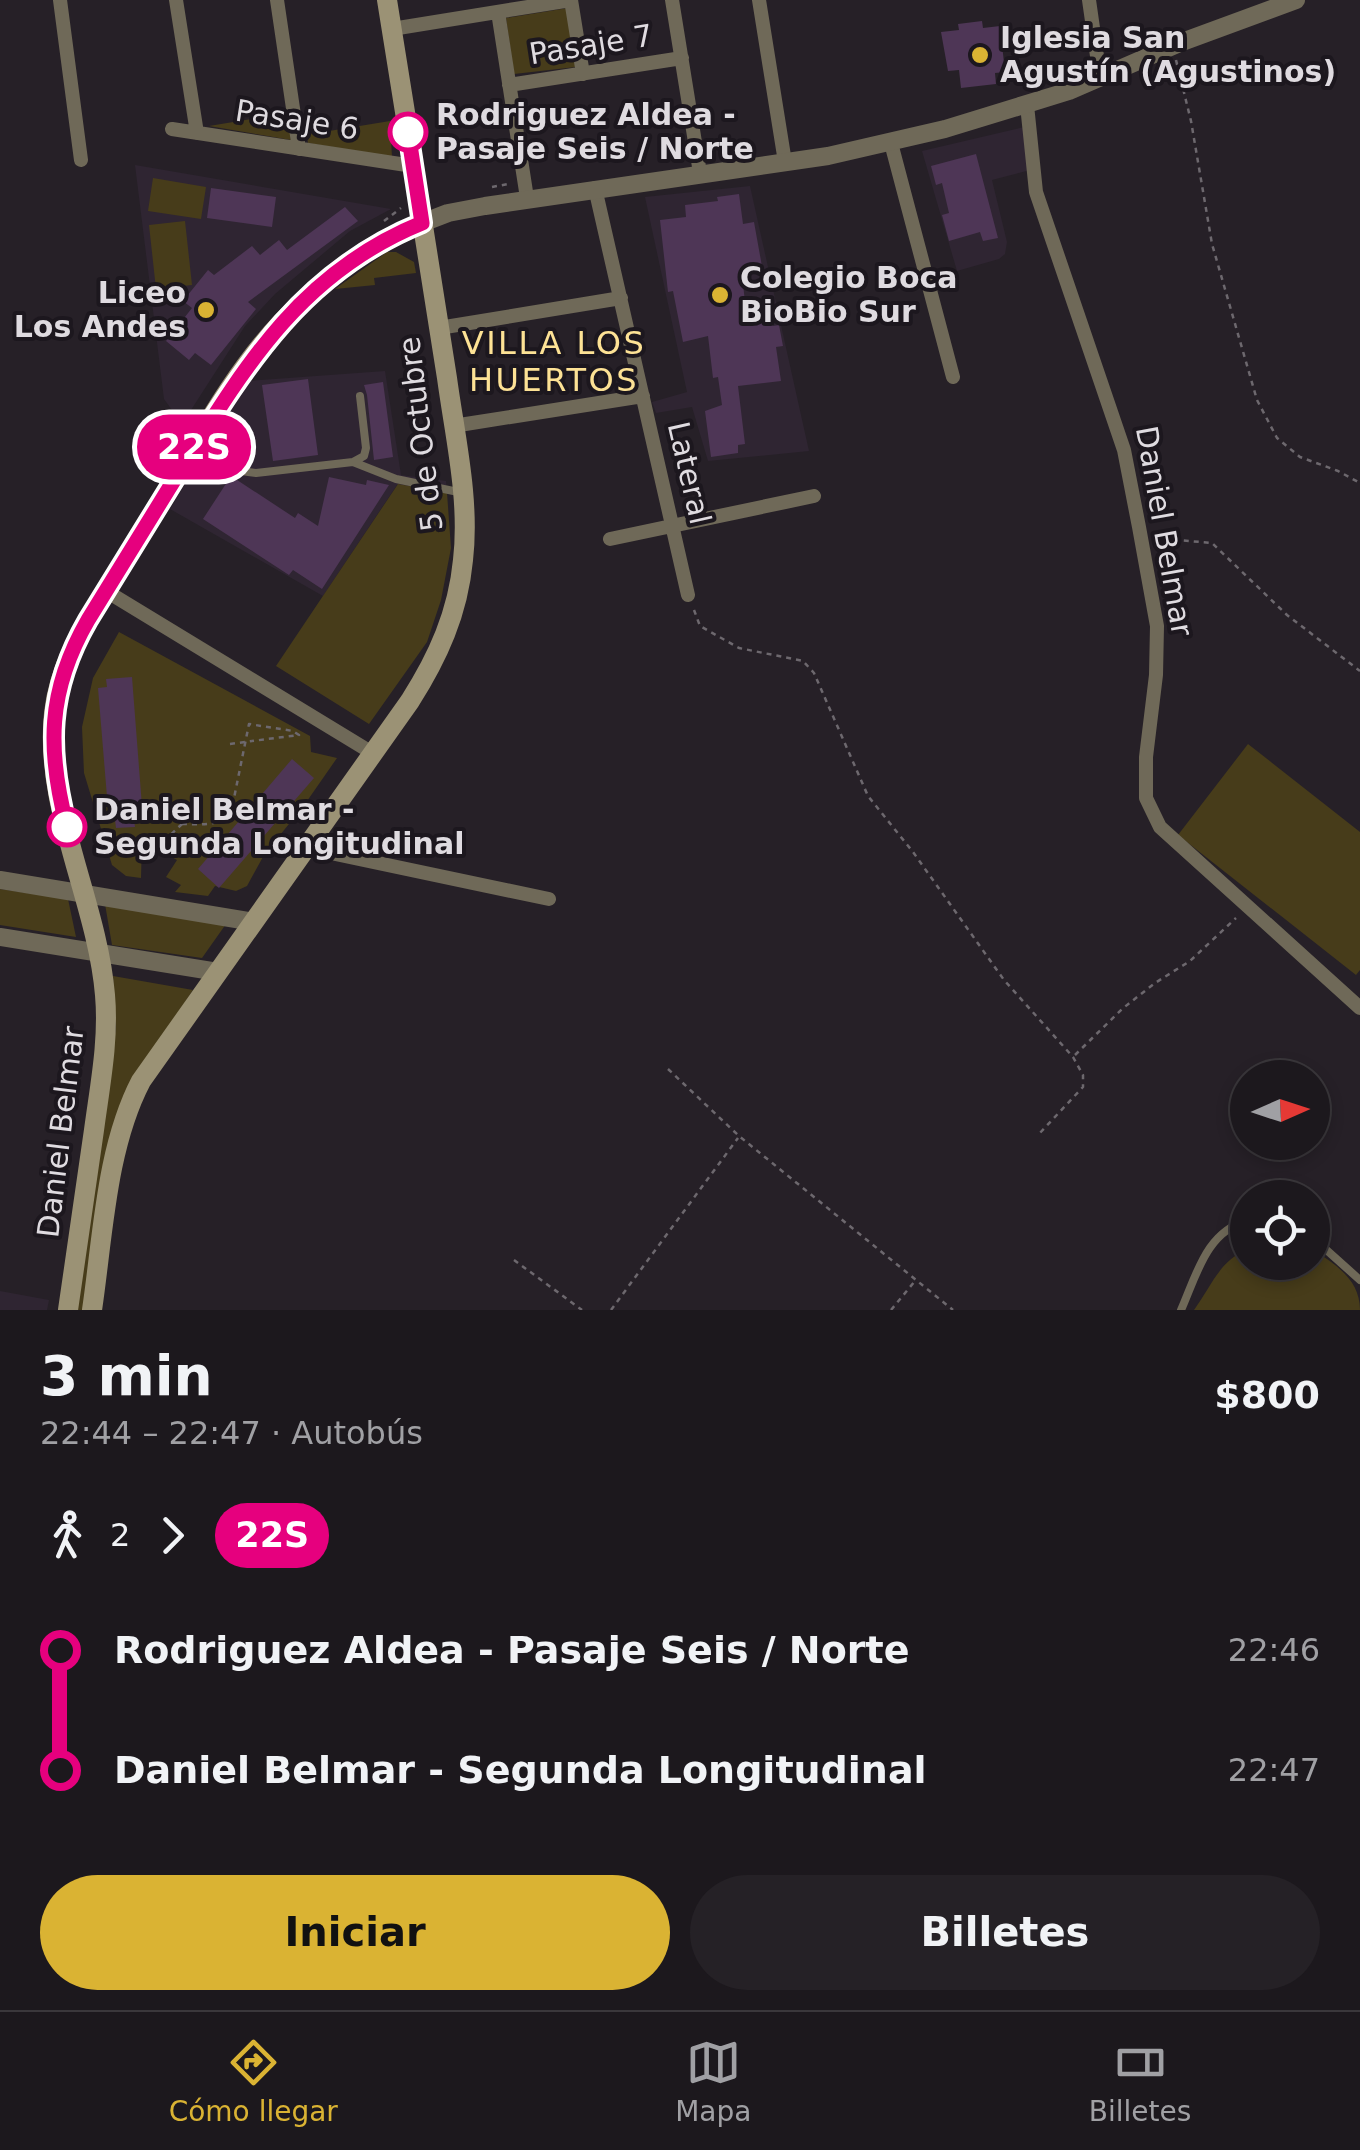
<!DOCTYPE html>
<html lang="es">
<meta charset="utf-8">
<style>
:root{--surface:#1c181d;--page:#252126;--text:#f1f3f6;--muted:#a0a0a4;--line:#3a373b;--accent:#dab333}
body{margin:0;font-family:"DejaVu Sans",sans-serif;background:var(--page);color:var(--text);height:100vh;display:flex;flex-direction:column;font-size:38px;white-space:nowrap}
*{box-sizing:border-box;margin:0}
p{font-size:32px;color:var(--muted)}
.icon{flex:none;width:55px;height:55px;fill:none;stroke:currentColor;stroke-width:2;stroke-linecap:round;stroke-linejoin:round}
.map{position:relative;height:1310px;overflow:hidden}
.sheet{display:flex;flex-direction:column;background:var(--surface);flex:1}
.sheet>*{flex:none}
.badge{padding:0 20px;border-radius:32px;font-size:35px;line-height:65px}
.needle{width:65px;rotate:87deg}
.controls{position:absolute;left:1230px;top:1060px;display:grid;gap:20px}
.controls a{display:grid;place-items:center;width:100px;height:100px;border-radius:50%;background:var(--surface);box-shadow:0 5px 15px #0003,0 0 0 2px var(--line);font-size:50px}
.map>.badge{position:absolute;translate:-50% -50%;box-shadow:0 0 0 5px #fff}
.legs{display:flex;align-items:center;gap:15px;height:110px;padding:0 40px;font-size:32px}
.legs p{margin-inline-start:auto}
.headline{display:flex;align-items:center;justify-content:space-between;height:170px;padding:0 40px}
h1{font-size:55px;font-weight:800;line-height:75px}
.button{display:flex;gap:20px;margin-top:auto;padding:20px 40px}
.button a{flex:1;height:115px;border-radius:60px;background:var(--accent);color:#111;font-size:40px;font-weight:800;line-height:115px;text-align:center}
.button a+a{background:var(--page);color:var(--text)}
ul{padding:0 40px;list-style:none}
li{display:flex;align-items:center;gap:35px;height:120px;font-size:38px}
li i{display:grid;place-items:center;width:15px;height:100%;margin:0 12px;background:currentColor}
li i::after{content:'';width:25px;height:25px;margin:-12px;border:8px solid;border-radius:50%;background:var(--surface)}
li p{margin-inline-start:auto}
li:first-child i{background:linear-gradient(#0000 50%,currentColor 0)}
li:last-child i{background:linear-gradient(currentColor 50%,#0000 0)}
.tab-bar{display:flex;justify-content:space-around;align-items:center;height:140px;border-top:2px solid var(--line);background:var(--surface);font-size:28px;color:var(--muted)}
.tab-bar a{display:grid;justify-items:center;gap:5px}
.tab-bar .on{color:var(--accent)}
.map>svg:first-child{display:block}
.built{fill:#2f2532}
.green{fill:#473c1a}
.building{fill:#4e3656}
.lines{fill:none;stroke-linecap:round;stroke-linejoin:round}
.path{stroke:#6d686e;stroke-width:2.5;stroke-dasharray:5 5;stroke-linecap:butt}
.service{stroke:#6f6958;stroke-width:8}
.minor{stroke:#6f6958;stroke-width:14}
.tertiary{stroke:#6f6958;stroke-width:18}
.secondary{stroke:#9b9275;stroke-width:20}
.path-bridge{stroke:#6d686e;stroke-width:2.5;stroke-dasharray:5 5;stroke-linecap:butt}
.line-1-casing{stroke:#fff;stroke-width:22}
.line-1{stroke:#e6007e;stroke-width:15}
.poi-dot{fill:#dab333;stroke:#1c171e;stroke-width:4}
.stop-1-dot{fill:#fff;stroke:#e6007e;stroke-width:5}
.labels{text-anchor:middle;stroke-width:8;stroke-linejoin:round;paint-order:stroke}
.poi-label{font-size:30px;font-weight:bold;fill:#dfdbe0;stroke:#1c171e;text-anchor:start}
.street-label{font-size:30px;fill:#dfdbe0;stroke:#1c171e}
.stop-label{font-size:30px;font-weight:bold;fill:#dfdbe0;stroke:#1c171e;text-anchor:start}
.neighbourhood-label{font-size:32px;letter-spacing:2.5px;fill:#fde295;stroke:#1c171e}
</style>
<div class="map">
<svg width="1360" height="1310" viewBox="0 0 1360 1310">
<rect width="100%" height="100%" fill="#262027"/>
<path class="built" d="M 1024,127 L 1030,170 L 992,180 L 1007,242 L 1005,254 L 999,259 L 957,271 L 922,151 Z
M 135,165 L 391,209 L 350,231 L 275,294 L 245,326 L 182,424 L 164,399 Z
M 750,186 L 809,451 L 708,461 L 692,407 L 656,413 L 652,402 L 687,392 L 645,197 Z
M 385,371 L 401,475 L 446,481 L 447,493 L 397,485 L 323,596 L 170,509 L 248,381 Z
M 0,1291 L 49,1300 L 47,1310 L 0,1310 Z"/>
<path class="green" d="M 568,8 L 576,67 L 514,74 L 506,18 Z
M 287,113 L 291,140 L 209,126 Z
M 390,121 L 392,157 L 308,143 L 306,129 L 323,132 Z
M 153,178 L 206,187 L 201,219 L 148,211 Z
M 185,221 L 192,285 L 156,289 L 149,225 Z
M 387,252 L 396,252 L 414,262 L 416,273 L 374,278 L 375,285 L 335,289 Z
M 398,484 L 447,493 L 451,548 L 441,600 L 427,642 L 369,724 L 276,666 Z
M 119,632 L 310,736 L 311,752 L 337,758 L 305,804 L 264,855 L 247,886 L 236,891 L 215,886 L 208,896 L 175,892 L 181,885 L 166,877 L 177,860 L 142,840 L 141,878 L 126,876 L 112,865 L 84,773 L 82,727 L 93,678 Z
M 1248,744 L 1360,832 L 1360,970 L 1356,975 L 1178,835 Z
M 0,889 L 68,899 L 76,937 L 0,925 Z
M 105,904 L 226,924 L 202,958 L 112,945 Z
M 113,976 L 193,990 L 133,1082 L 84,1310 L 76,1310 L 116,1027 Z
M 1247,1249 L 1248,1262 L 1312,1262 L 1313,1250 L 1315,1251 C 1338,1266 1360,1281 1360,1310 L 1194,1310 C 1212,1285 1219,1262 1247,1249 Z"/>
<path class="building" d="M 982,21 L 983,28 L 1000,26 L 1005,72 L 995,73 L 996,84 L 961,88 L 959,70 L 948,71 L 941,32 L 959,30 L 958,24 Z
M 976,154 L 998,238 L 983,241 L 980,232 L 949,241 L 942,215 L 949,213 L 942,183 L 936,185 L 931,166 Z
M 211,188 L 276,197 L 272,227 L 207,218 Z
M 739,194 L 743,224 L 754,222 L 763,272 L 742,275 L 745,302 L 770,300 L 773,326 L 779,325 L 783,346 L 776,347 L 781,381 L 738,386 L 745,444 L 738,445 L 738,453 L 711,457 L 705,411 L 722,405 L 718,377 L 713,378 L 708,336 L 683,342 L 673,291 L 668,292 L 660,220 L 686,217 L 685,205 L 718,201 L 717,197 Z
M 345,207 L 358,221 L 248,302 L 256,309 L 211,365 L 195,353 L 189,360 L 166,341 L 192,308 L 183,301 L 208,270 L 214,275 L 252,246 L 260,255 L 279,240 L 287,250 Z
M 308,379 L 318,455 L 273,461 L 262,385 Z
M 383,382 L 393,457 L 374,460 L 367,395 L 364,385 Z
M 231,476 L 295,518 L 298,513 L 318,526 L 329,477 L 366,485 L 367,480 L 389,485 L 322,589 L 293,570 L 289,575 L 203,519 Z
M 132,677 L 143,819 L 134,820 L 135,827 L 116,828 L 115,820 L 109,821 L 98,688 L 107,687 L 106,679 Z
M 292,759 L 314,778 L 219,888 L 198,869 Z"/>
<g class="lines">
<path class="path" d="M 1176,60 L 1191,121 L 1212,244 L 1257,400 L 1277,438 L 1300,457 L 1338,471 L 1360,483
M 492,187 L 508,184
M 384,221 L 401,208
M 1154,543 L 1177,540 L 1212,543 L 1287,615 L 1360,671
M 694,610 L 700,626 L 739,648 L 803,661 L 814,673 L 868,796 L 913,852 L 1004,980 L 1073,1057 L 1083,1075 L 1083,1087 L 1038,1135
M 230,744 L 252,741
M 164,841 L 182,824
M 1075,1055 L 1122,1009 L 1155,983 L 1190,961 L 1236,918
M 668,1069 L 739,1136 L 953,1310
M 514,1260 L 582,1310
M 611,1310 L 738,1138
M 891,1310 L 915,1281"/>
<path class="service" d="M 197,444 C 219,460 228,471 256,473 L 353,462 L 396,479 L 463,493
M 353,462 L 364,456 L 366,448 L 360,396
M 1312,1237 L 1360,1280
M 1181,1310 C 1197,1274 1206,1232 1248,1220"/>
<path class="minor" d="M 60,0 L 81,160
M 176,0 L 197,133
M 277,0 L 299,149
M 571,0 L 583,74
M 672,0 L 700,173
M 759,0 L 785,162
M 1089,0 L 1100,77
M 498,12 L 527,198
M 392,29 L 571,0
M 509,85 L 682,58
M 1027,105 L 1036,192 L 1124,450 L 1139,527 L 1157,626 L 1156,675 L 1146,757 L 1146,798 L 1160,827 L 1360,1008
M 172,129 L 413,166
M 891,143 L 953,377
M 595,188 L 688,595
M 439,328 L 621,298
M 453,426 L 643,396
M 610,539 L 814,496
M 106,591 L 374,754
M 307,848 L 549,899"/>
<path class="tertiary" d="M 422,223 L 448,213 L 485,206 L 828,156 L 945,129 L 1069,91 L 1182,42 L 1296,0
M 0,880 L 254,922
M 0,937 L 218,972"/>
<path class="secondary" d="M 68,1310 C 77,1250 85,1190 94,1130 C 100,1085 109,1040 105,995 C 97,900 44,809 54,713 C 59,666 83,628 107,589 C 125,561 142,533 159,505 C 197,443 231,376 281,323 C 321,281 369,245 422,223
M 92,1310 C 103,1236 106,1148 141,1081 L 410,701 C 438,657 458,613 463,560 C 470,500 455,437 447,378 C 428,252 407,126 387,0"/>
<path class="path-bridge" d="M 182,824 C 199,824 219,827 231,813 L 249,724 L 293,731 L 299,735 L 252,741"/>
</g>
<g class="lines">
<defs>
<path id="line-1" d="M 67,827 C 47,750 47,691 88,620 C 120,568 152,516 184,464 C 248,361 304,271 422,223 L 408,132"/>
</defs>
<use href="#line-1" class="line-1-casing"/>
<use href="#line-1" class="line-1"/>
</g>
<g class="poi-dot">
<circle cx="980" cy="55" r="10"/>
<circle cx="720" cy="295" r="10"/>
<circle cx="206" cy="310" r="10"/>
</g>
<g class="stop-1-dot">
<circle cx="408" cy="132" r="18"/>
<circle cx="67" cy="827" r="18"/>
</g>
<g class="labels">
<g class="poi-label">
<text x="1000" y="48">Iglesia San<tspan x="1000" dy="34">Agustín (Agustinos)</tspan></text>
<text x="740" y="288">Colegio Boca<tspan x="740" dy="34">BioBio Sur</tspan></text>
<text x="186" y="303" text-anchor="end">Liceo<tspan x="186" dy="34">Los Andes</tspan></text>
</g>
<g class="street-label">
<text transform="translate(591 45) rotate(-9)" y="10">Pasaje 7</text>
<text transform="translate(297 120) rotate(9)" y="10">Pasaje 6</text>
<text transform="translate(421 434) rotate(-97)" y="10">5 de Octubre</text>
<text transform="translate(689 473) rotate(77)" y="10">Lateral</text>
<text transform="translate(1164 531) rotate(80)" y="10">Daniel Belmar</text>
<text transform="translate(61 1132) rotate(-83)" y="10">Daniel Belmar</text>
</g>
<g class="stop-label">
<text x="436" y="125">Rodriguez Aldea -<tspan x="436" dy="34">Pasaje Seis / Norte</tspan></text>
<text x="94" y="820">Daniel Belmar -<tspan x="94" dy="34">Segunda Longitudinal</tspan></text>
</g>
<g class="neighbourhood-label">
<text x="554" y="354">VILLA LOS<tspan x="554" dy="37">HUERTOS</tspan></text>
</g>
</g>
</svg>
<div class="controls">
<a><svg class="needle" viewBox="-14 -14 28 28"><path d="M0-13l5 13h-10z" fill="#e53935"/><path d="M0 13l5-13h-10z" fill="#a0a0a4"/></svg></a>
<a><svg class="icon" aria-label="locate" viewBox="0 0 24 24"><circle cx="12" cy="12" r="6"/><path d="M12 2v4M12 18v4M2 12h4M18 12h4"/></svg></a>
</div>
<b class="badge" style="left:194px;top:447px;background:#e6007e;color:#fff">22S</b>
</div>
<section class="sheet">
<div class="headline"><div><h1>3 min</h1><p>22:44 – 22:47 · Autobús</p></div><b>$800</b></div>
<div class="legs"><svg class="icon" aria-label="walk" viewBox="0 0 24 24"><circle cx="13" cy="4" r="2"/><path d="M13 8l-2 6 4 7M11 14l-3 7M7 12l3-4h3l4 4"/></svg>2<svg class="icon" aria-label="forward" viewBox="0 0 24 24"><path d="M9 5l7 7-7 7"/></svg><b class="badge" style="background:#e6007e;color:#fff">22S</b></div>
<ul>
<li><i style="color:#e6007e"></i><b>Rodriguez Aldea - Pasaje Seis / Norte</b><p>22:46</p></li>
<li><i style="color:#e6007e"></i><b>Daniel Belmar - Segunda Longitudinal</b><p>22:47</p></li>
</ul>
<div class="button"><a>Iniciar</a><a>Billetes</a></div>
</section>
<nav class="tab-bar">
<a class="on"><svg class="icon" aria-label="directions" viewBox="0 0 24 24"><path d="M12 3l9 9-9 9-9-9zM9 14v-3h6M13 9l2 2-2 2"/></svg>Cómo llegar</a>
<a><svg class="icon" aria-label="map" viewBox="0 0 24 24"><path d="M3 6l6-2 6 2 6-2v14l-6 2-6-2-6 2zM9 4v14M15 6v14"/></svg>Mapa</a>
<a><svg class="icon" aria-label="tickets" viewBox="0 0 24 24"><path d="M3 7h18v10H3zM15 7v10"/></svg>Billetes</a>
</nav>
